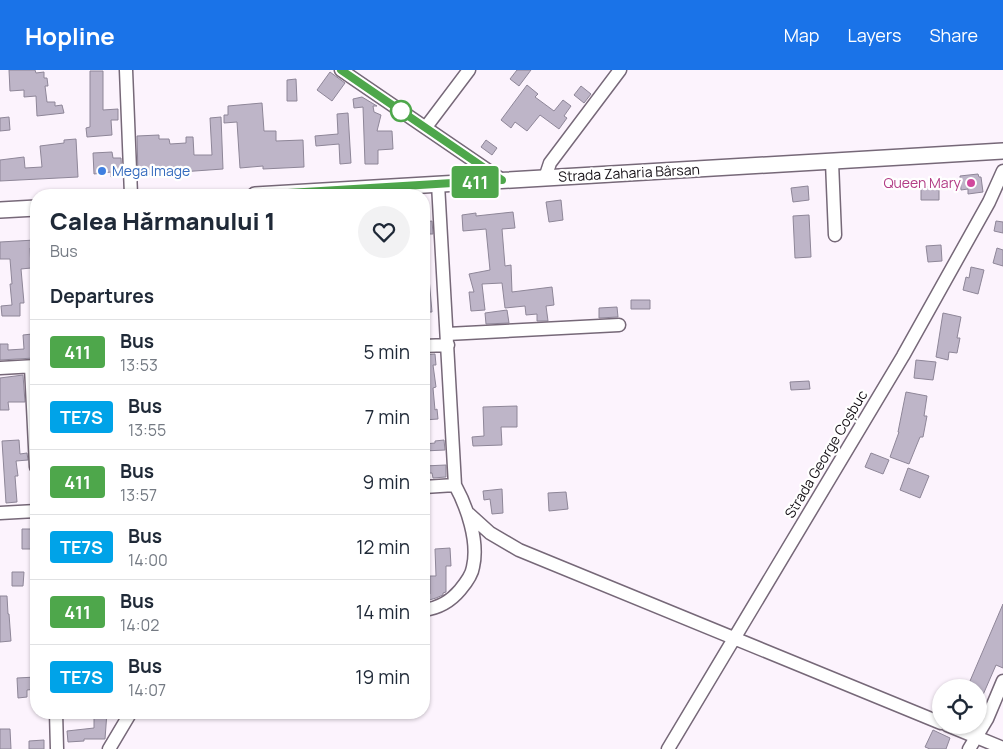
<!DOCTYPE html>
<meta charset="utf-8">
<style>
:root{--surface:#fff;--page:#f2f2f3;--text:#1f2937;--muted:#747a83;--line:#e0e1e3;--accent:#1a73e8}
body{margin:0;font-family:Manrope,sans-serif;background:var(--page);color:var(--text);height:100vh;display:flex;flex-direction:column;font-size:19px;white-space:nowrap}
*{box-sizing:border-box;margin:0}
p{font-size:16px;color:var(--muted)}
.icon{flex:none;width:28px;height:28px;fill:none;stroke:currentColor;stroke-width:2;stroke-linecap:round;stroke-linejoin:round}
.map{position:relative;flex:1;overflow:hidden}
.drawer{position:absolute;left:30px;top:119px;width:400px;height:530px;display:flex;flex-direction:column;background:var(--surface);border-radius:20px;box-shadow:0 1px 4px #0004}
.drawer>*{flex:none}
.badge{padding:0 10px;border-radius:4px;font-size:18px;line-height:32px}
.fabs{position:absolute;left:932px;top:609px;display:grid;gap:10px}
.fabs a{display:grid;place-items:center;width:55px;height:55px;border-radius:50%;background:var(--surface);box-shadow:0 1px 4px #0004;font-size:25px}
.map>.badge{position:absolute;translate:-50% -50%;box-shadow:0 0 0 2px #fff}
h2{padding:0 20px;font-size:19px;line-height:45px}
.round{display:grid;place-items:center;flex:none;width:52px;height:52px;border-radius:26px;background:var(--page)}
.overview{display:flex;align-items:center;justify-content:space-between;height:85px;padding:0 20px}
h1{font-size:24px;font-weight:800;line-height:38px}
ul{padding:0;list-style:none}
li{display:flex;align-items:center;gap:15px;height:65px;padding:0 20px;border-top:1px solid var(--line)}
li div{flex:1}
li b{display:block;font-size:19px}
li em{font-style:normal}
li .badge{min-width:55px;font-weight:700;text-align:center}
header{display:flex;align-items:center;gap:30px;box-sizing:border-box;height:70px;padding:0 25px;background:var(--accent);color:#fff}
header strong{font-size:24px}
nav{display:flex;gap:28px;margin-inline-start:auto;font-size:18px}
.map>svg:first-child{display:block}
.building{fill:#beb5c8;stroke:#8e8698}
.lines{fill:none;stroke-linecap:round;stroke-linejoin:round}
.minor-casing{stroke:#766878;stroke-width:15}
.major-casing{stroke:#766878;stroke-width:18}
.minor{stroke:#fff;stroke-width:12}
.major{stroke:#fff;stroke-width:15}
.line-casing{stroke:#fff;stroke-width:11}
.line{stroke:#4ea74b;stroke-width:8}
.stop-dot{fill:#fff;stroke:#4ea74b;stroke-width:2.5}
.shop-dot{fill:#3f7fe0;stroke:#fff;stroke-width:2}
.hotel-dot{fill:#d1479c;stroke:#fff;stroke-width:2}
.labels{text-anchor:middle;stroke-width:4.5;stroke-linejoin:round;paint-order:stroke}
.shop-label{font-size:14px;fill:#366cbe;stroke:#fff;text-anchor:start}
.street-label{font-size:14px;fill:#151016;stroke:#fff}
.hotel-label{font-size:14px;fill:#b23c85;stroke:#fff;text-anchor:end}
</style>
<header>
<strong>Hopline</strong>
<nav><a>Map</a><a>Layers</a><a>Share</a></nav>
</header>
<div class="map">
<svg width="1003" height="679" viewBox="0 0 1003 679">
<rect width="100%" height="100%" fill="#fcf3fd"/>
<path class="building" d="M 9,0 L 35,0 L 36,3 L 44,2 L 44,8 L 47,8 L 48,16 L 45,16 L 47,32 L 55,32 L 55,36 L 62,35 L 64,43 L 37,46 L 36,26 L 24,27 L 24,20 L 10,21 Z
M 517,0 L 531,0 L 519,16 L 510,9 Z
M 90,1 L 103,1 L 103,40 L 118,39 L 118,50 L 111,50 L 112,65 L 87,67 L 86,58 L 90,57 Z
M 330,2 L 345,13 L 332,31 L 317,20 Z
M 296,9 L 297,31 L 287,31 L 287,10 Z
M 527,15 L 538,24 L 535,27 L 554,41 L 563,30 L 571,36 L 564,46 L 567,48 L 559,59 L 540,45 L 527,61 L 515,52 L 511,58 L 501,50 Z
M 581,16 L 591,24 L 584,33 L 574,25 Z
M 362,27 L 377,36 L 373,36 L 374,42 L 381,45 L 377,61 L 392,61 L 393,79 L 378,80 L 378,94 L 365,94 L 363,37 L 354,38 L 353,29 Z
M 262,33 L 264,61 L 276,61 L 276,71 L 303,70 L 304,97 L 263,99 L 263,96 L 240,98 L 237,52 L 224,53 L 224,45 L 228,45 L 228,36 Z
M 348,43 L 351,93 L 340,94 L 339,74 L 316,76 L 315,66 L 338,64 L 337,44 Z
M 9,47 L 10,60 L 0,61 L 0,48 Z
M 221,47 L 223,99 L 138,105 L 137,66 L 159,65 L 159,69 L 169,69 L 170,74 L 186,73 L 186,67 L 193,67 L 194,85 L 212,85 L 210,48 Z
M 76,69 L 78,107 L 0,111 L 0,90 L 24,87 L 25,98 L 42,97 L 40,76 L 64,73 L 64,70 Z
M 486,70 L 497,78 L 492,85 L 481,77 Z
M 112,82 L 113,88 L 121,88 L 122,106 L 111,107 L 111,102 L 94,104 L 93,83 Z
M 978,104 L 979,107 L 981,107 L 983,122 L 968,124 L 968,119 L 961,120 L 960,106 Z
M 808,116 L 809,130 L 793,132 L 791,118 Z
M 939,116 L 939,130 L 921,130 L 921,117 Z
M 561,130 L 563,150 L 549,152 L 546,132 Z
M 513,142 L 515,158 L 502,159 L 505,196 L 511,195 L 512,222 L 552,217 L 554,235 L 546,236 L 548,251 L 537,251 L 537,244 L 526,245 L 525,236 L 505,238 L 502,213 L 482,214 L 485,240 L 471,241 L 469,222 L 474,222 L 469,204 L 490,200 L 486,159 L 463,161 L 462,145 L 476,143 L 476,146 Z
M 809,145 L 811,187 L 795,188 L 793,146 Z
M 432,151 L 433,164 L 424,164 L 424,152 Z
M 996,151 L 1003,152 L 1003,163 L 994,161 Z
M 35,170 L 35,177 L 30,178 L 31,198 L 21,199 L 24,233 L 20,233 L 20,246 L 2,246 L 1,236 L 12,235 L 10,214 L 12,214 L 10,189 L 0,189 L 0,172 Z
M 941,175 L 942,191 L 928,192 L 926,176 Z
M 997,178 L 1003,180 L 1003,196 L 993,193 Z
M 971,197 L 984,200 L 978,224 L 963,220 L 966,207 L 969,208 Z
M 429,208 L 432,242 L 424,242 L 424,209 Z
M 631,230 L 650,230 L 650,239 L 631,239 Z
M 617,237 L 618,247 L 599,248 L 599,238 Z
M 507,240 L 509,253 L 486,254 L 485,243 Z
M 943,243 L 961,247 L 957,268 L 960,268 L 957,283 L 949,282 L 948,290 L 936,287 Z
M 32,264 L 34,288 L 0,290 L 0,274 L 8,274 L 8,280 L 24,279 L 23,265 Z
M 435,284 L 436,295 L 433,295 L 436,317 L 433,318 L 435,340 L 437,339 L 438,349 L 424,350 L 424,285 Z
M 916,290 L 936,292 L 933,310 L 914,308 Z
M 23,305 L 25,332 L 8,332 L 9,340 L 0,340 L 0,308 Z
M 809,311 L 810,319 L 791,320 L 790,312 Z
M 906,322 L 927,326 L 924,346 L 927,346 L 923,367 L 920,367 L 909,394 L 890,387 L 899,362 L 898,362 Z
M 517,336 L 517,357 L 501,357 L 502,375 L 473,376 L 472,367 L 484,366 L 483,337 Z
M 19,370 L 20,384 L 27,383 L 28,390 L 16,391 L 18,406 L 15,406 L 17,432 L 6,433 L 2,371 Z
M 444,370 L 445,380 L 424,381 L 424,374 L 435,373 L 435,371 Z
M 871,383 L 889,390 L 883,404 L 865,397 Z
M 446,395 L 446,407 L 433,408 L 432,403 L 424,403 L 424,396 Z
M 908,398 L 929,406 L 920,428 L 900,420 Z
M 502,419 L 503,443 L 492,444 L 490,429 L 484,430 L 483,421 Z
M 566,422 L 568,439 L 549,441 L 548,423 Z
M 22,459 L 36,459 L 36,479 L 22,479 Z
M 450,478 L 451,496 L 446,496 L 446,522 L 443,523 L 443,525 L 436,528 L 426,531 L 425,525 L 430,524 L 430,506 L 436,506 L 435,479 Z
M 12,502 L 24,502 L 23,516 L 12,516 Z
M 0,526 L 7,526 L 8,544 L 9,544 L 11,571 L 0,572 Z
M 1003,534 L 1003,598 L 996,595 L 979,634 L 979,618 L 967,618 Z
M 36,607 L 36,619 L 27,620 L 27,627 L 18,628 L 17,608 Z
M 94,642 L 107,642 L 105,669 L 84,669 L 84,671 L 68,672 L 67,661 L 94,658 Z
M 0,659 L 10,659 L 11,679 L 0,679 Z
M 933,660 L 950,668 L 946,679 L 930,679 L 925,677 Z
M 44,670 L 44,679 L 29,679 L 29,671 Z"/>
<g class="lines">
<defs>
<path id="minor" d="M 126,0 L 131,125
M 341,0 L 502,110
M 426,57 L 469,0
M 832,92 L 835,165
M 545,108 L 550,93 L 620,0
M 447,264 L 619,255
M 424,276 L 448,275
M 31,297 L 36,397
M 0,298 L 36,296
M 424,417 L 455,415
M 0,443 L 36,441
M 469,444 L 490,463 L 519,480 L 941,653
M 424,540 C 439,538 450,532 460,520 C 465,514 472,505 473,497 C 479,471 467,437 455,415 L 438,114
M 56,642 L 57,679
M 947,655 L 1003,678
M 109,679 L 131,642
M 668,679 L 903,286 L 989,132 L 1003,101
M 969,679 L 987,649 L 1003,611"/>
<path id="major" d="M 255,125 L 1003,81
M 0,140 L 36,138"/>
</defs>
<use href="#minor" class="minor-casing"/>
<use href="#major" class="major-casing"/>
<use href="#minor" class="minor"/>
<use href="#major" class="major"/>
</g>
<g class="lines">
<defs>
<path id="line" d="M 255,125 L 502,110 L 341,0"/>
</defs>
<use href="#line" class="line-casing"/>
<use href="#line" class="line"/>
</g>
<circle class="stop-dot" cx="401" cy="41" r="10"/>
<circle class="shop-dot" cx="102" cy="101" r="5"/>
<circle class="hotel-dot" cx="971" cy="113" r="5"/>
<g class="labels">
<g class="shop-label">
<text x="112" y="106">Mega Image</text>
</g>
<g class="street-label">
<text transform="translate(629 103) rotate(-3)" y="5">Strada Zaharia Bârsan</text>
<text transform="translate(826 384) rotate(-59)" y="5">Strada George Coșbuc</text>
</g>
<g class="hotel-label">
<text x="961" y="118">Queen Mary</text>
</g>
</g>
</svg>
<div class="fabs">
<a><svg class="icon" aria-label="locate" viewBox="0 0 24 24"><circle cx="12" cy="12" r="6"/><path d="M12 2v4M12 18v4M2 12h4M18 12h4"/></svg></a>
</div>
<b class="badge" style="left:475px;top:112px;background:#4ea74b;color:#fff">411</b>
<section class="drawer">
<div class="overview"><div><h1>Calea Hărmanului 1</h1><p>Bus</p></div><a class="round"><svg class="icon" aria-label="heart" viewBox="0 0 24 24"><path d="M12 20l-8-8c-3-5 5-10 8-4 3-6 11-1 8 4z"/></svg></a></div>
<h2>Departures</h2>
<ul>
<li><span class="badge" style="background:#4ea74b;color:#fff">411</span><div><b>Bus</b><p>13:53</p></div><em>5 min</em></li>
<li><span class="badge" style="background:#00a3e8;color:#fff">TE7S</span><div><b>Bus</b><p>13:55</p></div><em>7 min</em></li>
<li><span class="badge" style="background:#4ea74b;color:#fff">411</span><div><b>Bus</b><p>13:57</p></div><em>9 min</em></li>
<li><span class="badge" style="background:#00a3e8;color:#fff">TE7S</span><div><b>Bus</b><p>14:00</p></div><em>12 min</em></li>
<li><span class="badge" style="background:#4ea74b;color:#fff">411</span><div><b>Bus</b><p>14:02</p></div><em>14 min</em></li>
<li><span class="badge" style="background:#00a3e8;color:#fff">TE7S</span><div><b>Bus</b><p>14:07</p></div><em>19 min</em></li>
</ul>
</section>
</div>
